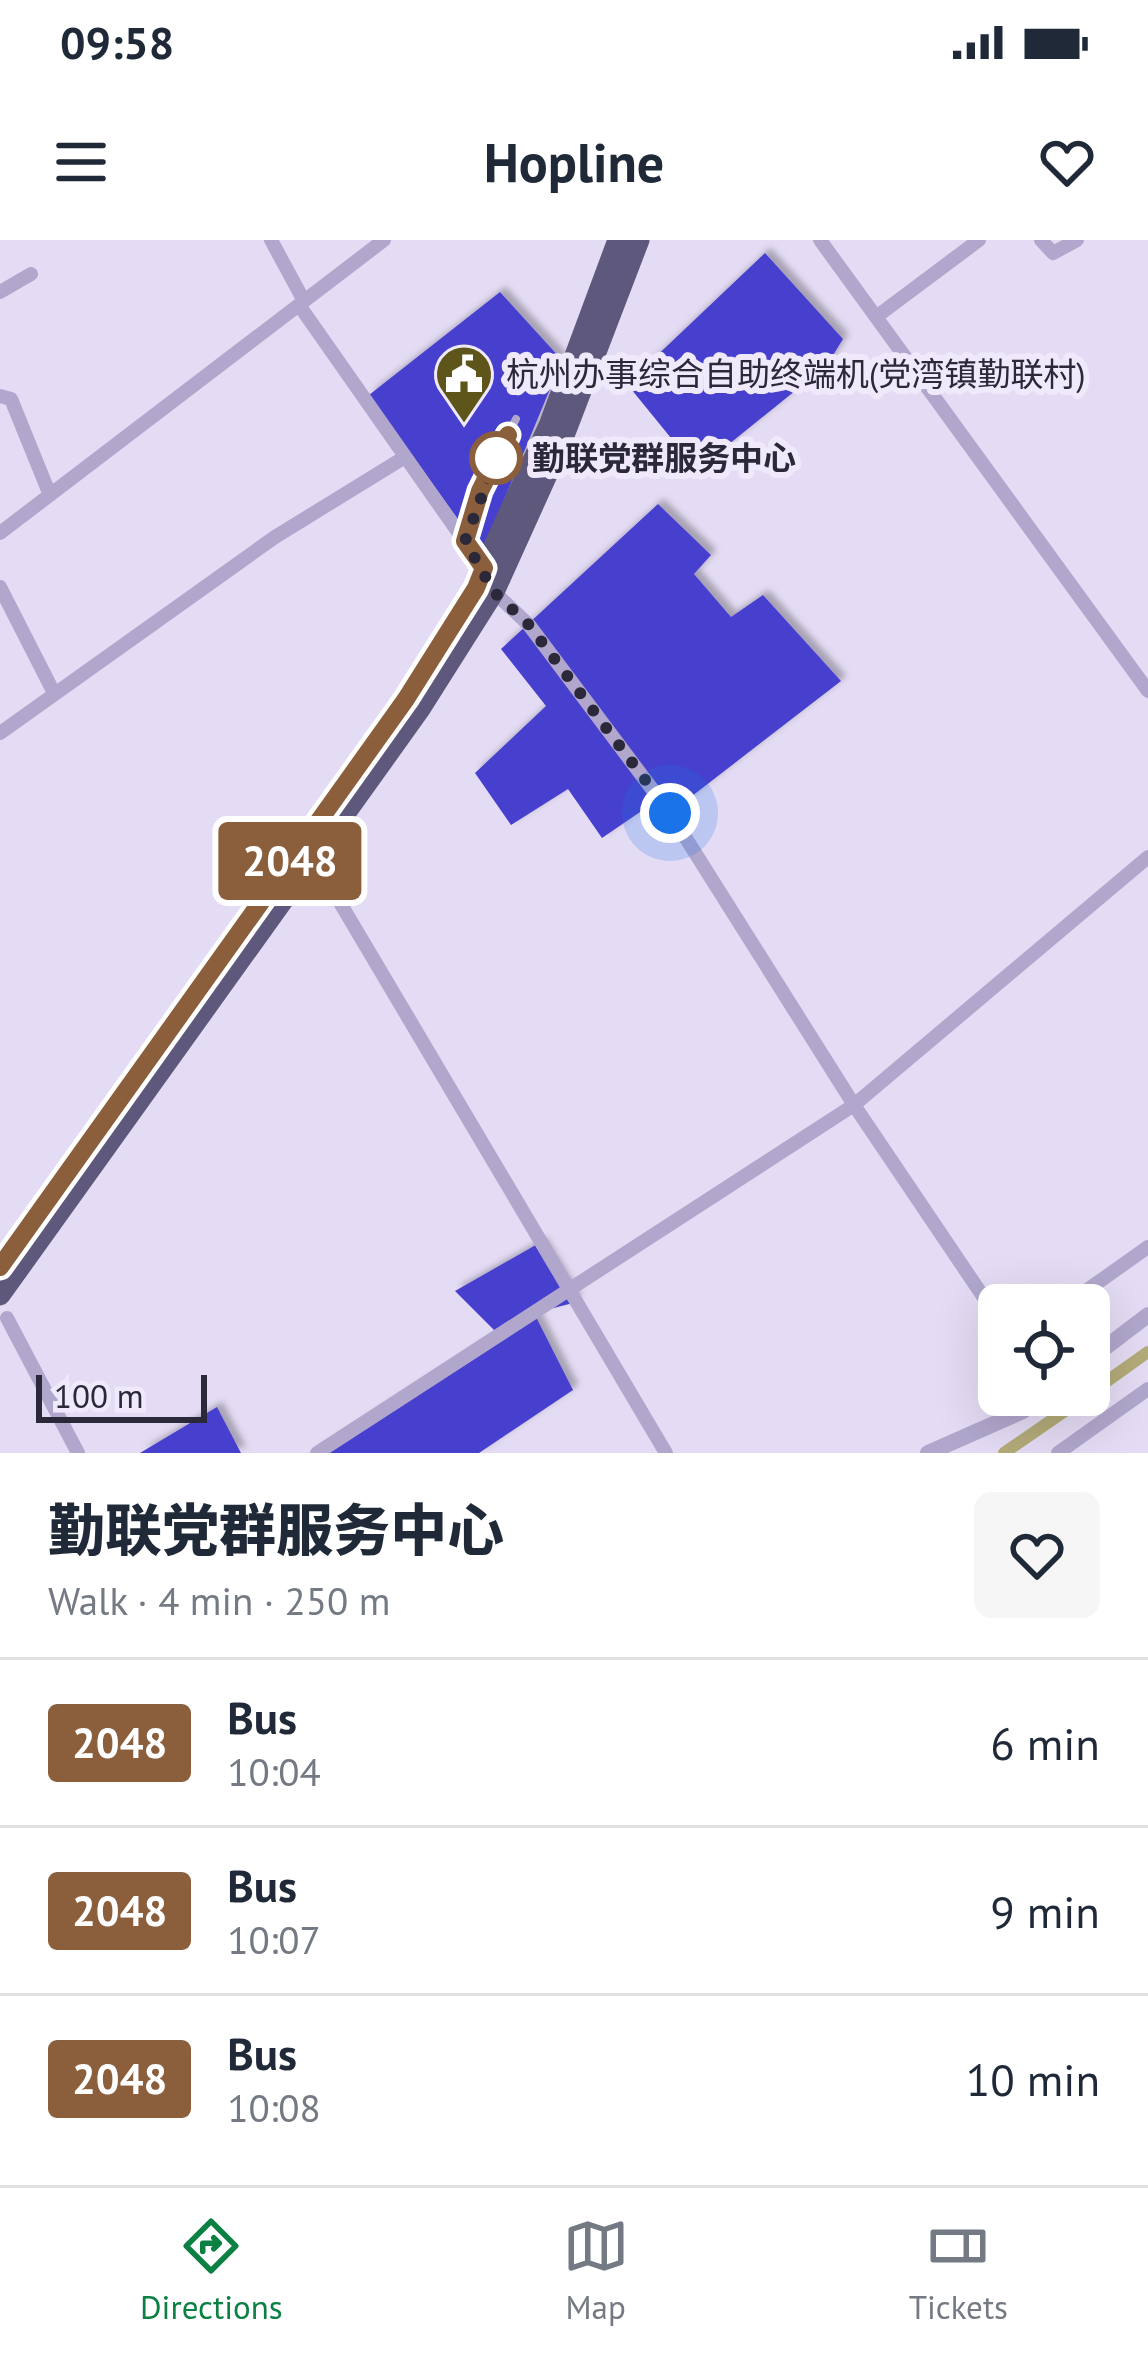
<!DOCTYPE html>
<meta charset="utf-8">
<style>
:root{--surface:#fff;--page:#f6f6f7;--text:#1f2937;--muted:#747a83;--line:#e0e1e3;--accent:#0b8043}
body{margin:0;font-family:"PT Sans","Noto Sans SC",sans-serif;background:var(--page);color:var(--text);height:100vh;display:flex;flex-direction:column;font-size:45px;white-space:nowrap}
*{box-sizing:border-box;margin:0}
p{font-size:39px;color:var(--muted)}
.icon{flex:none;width:66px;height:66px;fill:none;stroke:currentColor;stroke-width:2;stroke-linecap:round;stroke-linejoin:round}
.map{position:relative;height:1213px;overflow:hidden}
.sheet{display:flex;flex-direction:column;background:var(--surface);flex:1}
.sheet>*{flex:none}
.badge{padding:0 24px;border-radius:9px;font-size:42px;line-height:78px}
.fabs{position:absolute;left:978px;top:1044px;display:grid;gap:24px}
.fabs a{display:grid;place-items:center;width:132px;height:132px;border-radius:18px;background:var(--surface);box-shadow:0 12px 48px #0002;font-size:60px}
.scale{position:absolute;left:36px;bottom:30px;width:171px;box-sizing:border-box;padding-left:12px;border:6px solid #2a2839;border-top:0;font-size:33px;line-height:42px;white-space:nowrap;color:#2a2839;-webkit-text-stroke:9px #efe9fb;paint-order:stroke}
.you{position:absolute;width:60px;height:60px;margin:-30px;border:9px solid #fff;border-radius:50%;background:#1a73e8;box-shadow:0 0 0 18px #1a73e833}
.map>.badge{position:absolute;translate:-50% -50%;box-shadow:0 0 0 6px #fff}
.round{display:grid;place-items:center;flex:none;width:126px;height:126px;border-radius:18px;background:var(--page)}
.head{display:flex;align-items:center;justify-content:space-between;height:204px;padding:0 48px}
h1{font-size:57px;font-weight:800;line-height:90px}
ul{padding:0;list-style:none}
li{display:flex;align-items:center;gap:36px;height:168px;padding:0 48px;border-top:3px solid var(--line)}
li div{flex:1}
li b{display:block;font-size:45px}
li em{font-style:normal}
li .badge{min-width:132px;font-weight:700;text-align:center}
.status{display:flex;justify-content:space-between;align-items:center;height:84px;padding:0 60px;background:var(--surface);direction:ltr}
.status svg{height:33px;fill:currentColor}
header{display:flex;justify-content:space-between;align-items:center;height:156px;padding:0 48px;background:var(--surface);font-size:54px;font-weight:800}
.tab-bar{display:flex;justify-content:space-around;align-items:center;height:168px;border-top:3px solid var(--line);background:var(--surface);font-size:33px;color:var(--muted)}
.tab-bar a{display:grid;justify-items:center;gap:6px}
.tab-bar .selected{color:var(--accent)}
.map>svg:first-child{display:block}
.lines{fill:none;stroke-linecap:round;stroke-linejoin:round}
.canal{stroke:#b3ab79;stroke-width:12}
.building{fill:#4740ce;filter:url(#shadow)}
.service{stroke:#b1a7cd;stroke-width:8}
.minor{stroke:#b1a7cd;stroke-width:14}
.tertiary{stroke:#b1a7cd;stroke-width:16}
.primary{stroke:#5d587c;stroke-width:21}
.line-casing{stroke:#fff;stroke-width:27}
.line{stroke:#8b5e3c;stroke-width:18}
.walk{stroke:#2a2839;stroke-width:12;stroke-dasharray:0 21.6}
.stop-dot{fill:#fff;stroke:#8b5e3c;stroke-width:6}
.labels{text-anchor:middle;stroke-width:12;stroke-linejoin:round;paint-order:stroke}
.poi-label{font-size:33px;fill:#2a2839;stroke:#efe9fb;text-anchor:start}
.stop-label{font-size:33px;font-weight:bold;fill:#2a2839;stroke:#efe9fb;text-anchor:start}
</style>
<div class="status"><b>09:58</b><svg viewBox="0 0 49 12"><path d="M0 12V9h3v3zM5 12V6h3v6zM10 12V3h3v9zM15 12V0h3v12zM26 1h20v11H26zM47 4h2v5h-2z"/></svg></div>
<header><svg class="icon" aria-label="menu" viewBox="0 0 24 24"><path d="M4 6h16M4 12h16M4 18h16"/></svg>Hopline<svg class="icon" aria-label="heart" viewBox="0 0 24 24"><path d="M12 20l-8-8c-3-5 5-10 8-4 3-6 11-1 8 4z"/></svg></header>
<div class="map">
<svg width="1148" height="1213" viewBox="0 0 1148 1213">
<defs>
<filter id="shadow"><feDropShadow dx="5.5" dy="-5.5" stdDeviation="3" flood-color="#0004"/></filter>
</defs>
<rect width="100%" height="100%" fill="#e4dcf4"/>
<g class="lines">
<path class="canal" d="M 1089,1154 L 1148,1112
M 1004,1213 L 1088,1155"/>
</g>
<path class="building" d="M 765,13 L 843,99 L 827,125 L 697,230 L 627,144 Z
M 500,52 L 562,120 L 482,313 L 369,155 Z
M 658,264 L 711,315 L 694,334 L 731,377 L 763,355 L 841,441 L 670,573 L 659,559 L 602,598 L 568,549 L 511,585 L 475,533 L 546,466 L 501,409 Z
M 541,1002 L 577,1062 L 534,1073 L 573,1150 L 479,1213 L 317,1213 L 499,1095 L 455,1051 Z
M 217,1167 L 241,1213 L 140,1213 Z"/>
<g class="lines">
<path class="service" d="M 465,299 L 480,251 L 516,179"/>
<path class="minor" d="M 271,0 L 304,61
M 820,0 L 1148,451
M 1041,0 L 1053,13 L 1077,0
M 0,52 L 31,34
M 299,65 L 484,329 L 494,352 L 529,385 L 670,573 L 854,865 L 999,1080
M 876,77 L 979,0
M 0,156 L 11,159 L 50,255
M 0,293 L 384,0
M 0,347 L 54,453
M 0,493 L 275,297 L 405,217
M 313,617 L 666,1213
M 1066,1065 L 1148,1007
M 7,1078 L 78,1213
M 317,1213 L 854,865 L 1148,617
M 1058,1213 L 1148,1149"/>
<path class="tertiary" d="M 1089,1120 L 1148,1075
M 928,1213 L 1023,1171 L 1043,1155"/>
<path class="primary" d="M 0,1027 L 406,459 L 475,348 L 550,183 L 618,0
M 0,1055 L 420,469 L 494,352 L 560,206 L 639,0"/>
</g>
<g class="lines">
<defs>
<path id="line" d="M 0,1027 L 406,459 L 476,348 L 484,328 L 465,301 L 480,251 L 508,195"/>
</defs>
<use href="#line" class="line-casing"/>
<use href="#line" class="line"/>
<path class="walk" d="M 496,218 L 465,301 L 494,352 L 529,385 L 670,573"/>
</g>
<defs>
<symbol id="civic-pin" viewBox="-11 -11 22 30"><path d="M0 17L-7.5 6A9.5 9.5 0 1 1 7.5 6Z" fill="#5e551a" stroke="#efe9fb"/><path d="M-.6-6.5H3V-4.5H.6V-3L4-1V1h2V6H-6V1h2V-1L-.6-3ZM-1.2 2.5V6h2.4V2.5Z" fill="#fff"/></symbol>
</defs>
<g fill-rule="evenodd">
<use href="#civic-pin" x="431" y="101" width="66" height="90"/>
</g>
<circle class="stop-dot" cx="496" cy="218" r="24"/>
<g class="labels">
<g class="poi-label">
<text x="506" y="146">杭州办事综合自助终端机(党湾镇勤联村)</text>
</g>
<g class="stop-label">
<text x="532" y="230">勤联党群服务中心</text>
</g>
</g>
</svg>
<div class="fabs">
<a><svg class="icon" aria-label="locate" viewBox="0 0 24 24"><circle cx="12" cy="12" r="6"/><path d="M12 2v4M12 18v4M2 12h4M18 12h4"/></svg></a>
</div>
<div class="scale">100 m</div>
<div class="you" style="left:670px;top:573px"></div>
<b class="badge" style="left:290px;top:621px;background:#8b5e3c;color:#fff">2048</b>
</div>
<section class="sheet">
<div class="head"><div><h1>勤联党群服务中心</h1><p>Walk · 4 min · 250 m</p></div><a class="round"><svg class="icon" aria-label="heart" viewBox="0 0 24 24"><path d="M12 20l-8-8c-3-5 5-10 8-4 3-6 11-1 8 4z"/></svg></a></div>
<ul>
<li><span class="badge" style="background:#8b5e3c;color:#fff">2048</span><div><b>Bus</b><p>10:04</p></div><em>6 min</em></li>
<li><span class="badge" style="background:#8b5e3c;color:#fff">2048</span><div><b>Bus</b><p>10:07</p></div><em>9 min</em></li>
<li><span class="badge" style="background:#8b5e3c;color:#fff">2048</span><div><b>Bus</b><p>10:08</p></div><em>10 min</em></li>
</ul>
</section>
<nav class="tab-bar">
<a class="selected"><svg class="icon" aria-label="directions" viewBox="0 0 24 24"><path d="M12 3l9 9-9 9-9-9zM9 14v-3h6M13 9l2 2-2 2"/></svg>Directions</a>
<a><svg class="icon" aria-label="map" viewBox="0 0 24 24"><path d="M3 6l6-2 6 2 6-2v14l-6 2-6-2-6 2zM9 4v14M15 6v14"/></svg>Map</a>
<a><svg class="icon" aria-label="tickets" viewBox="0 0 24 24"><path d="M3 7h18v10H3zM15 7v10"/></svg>Tickets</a>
</nav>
